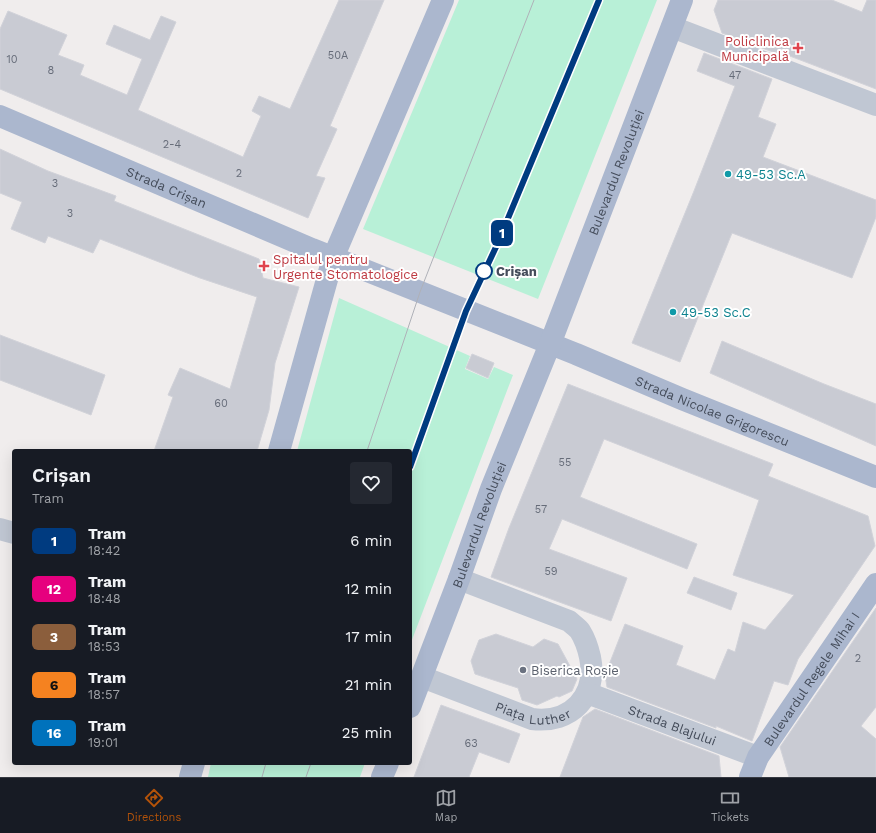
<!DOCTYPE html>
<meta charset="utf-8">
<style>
:root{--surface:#171b24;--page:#242831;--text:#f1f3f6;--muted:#9ea1a6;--line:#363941;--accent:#b45309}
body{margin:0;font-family:"Work Sans",sans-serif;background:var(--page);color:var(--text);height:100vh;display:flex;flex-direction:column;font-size:15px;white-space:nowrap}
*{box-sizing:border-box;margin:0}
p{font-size:13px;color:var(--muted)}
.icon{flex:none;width:22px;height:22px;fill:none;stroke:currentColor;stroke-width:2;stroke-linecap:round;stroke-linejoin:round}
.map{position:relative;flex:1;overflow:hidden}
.side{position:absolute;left:12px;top:449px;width:400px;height:316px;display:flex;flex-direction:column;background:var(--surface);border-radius:4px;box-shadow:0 4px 16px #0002}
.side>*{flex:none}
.badge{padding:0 8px;border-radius:6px;font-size:14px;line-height:26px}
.map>.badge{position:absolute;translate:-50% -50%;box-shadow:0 0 0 2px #fff}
.round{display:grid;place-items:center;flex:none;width:42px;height:42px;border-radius:4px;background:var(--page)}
.headline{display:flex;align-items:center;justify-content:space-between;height:68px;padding:0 20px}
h1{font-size:19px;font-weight:600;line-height:30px}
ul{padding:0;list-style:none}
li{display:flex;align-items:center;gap:12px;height:48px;padding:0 20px}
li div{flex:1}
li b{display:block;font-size:15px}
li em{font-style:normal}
li .badge{min-width:44px;font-weight:700;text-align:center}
.menu{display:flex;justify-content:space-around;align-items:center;height:56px;border-top:1px solid var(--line);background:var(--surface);font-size:11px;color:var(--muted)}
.menu a{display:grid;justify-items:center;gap:2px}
.menu .active{color:var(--accent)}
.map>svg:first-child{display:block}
.green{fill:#b8f0d7}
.building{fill:#c9cbd3;stroke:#d1d2d9}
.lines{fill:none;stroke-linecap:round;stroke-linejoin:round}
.minor{stroke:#c0c7d3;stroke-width:22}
.major{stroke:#abb7ce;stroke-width:22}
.tram{stroke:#afb1b8;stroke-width:1}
.line-casing{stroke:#fff;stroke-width:9}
.line{stroke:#003b80;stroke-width:6}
.health-dot{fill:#e0444e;stroke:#fff;stroke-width:1.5}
.culture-dot{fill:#0f9aa8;stroke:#fff;stroke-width:1.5}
.stop-dot{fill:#fff;stroke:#003b80;stroke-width:2}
.worship-dot{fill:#6b7280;stroke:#fff;stroke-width:1.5}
.labels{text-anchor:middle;stroke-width:4;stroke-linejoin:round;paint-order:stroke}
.number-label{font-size:11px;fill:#666c79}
.health-label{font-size:13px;fill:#be3a42;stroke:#fff;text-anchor:end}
.street-label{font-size:13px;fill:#454d5b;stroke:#fff}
.culture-label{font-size:13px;fill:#0d838f;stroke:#fff;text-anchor:start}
.stop-label{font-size:13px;font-weight:bold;fill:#454d5b;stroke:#fff;text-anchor:start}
.worship-label{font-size:13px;fill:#5b616d;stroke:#fff;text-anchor:start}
</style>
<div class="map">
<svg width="876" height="777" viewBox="0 0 876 777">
<rect width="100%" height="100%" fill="#f0eded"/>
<path class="green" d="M 459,0 L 657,0 L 538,299 L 363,229 Z
M 339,298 L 470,356 L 465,369 L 488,379 L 494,367 L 513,375 L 410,645 L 410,451 L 297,451 Z
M 211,763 L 365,763 L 360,777 L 208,777 Z"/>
<path class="building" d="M 339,0 L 384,0 L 330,126 L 337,129 L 316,176 L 325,178 L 308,218 L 0,89 L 0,29 L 8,11 L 67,35 L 58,55 L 84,65 L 80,75 L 127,95 L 142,59 L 106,44 L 114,25 L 150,40 L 161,16 L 176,22 L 138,110 L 243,157 L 261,116 L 252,111 L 259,96 L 290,109 Z
M 718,0 L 832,0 L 862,12 L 867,0 L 876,0 L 876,89 L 782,53 L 781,55 L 722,33 L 714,10 Z
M 704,53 L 772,79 L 758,117 L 776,124 L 763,157 L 876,200 L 876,217 L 852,278 L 732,233 L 680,362 L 632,343 L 694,191 L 735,86 L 697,71 Z
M 0,149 L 48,171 L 116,196 L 114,201 L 259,259 L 263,278 L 299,287 L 275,363 L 269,410 L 257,451 L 154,451 L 173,397 L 168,395 L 180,368 L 230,389 L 257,297 L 200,278 L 100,239 L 93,253 L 48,236 L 45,243 L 11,229 L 22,202 L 0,193 Z
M 0,335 L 105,375 L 91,415 L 0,380 Z
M 722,341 L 824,384 L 876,404 L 876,446 L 710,373 Z
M 472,354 L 494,363 L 488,378 L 466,368 Z
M 568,384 L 773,464 L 768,476 L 868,516 L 875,546 L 798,659 L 788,685 L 774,681 L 752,741 L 716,726 L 716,728 L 607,687 L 605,675 L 625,624 L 683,646 L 676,665 L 715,680 L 728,649 L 735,652 L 743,622 L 765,630 L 794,595 L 733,575 L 759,500 L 604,439 L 580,497 L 697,544 L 687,569 L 562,519 L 549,549 L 627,578 L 611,621 L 491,577 L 509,528 Z
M 694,577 L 737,593 L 731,610 L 687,593 Z
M 876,608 L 876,707 L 861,726 L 876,739 L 876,777 L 789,777 L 780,747 Z
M 496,634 L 533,647 L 544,639 L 558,644 L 577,679 L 572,691 L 559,697 L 557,696 L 537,705 L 522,700 L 518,688 L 475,674 L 471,661 L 479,640 Z
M 441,705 L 520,734 L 509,763 L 479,752 L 469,777 L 414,777 Z
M 595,709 L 719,756 L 721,777 L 560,777 L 583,717 Z"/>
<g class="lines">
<g class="minor">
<path d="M 672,27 L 876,105"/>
<path d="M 0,529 L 14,533"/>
<path id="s1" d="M 422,677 L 532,719 C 571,724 598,696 590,657 C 588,648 585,639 580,631 C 577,627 572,624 569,621 L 459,579"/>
<path id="s2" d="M 587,693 L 758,757"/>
</g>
<g class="major">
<path id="s3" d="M 0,116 L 312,249 L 576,354 L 682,399 L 876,477"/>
<path d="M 279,451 L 333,258 L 443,0"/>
<path id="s4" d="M 410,707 L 459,579 L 491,489 L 550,344 L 682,0"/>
<path d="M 190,777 L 194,763"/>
<path d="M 382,777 L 388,763"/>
<path id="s5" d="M 750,777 L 758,757 L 876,584"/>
</g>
<path class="tram" d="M 367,451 L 420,292 L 534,0
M 410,467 L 466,311 L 496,247 L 599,0
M 262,777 L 266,763
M 306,777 L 311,763"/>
</g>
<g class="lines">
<defs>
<path id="line" d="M 410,467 L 466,311 L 496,247 L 599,0"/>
</defs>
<use href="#line" class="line-casing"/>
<use href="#line" class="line"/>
</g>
<g class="health-dot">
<path d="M796 42h4v4h4v4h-4v4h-4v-4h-4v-4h4z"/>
<path d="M262 260h4v4h4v4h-4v4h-4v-4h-4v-4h4z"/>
</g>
<g class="culture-dot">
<circle cx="728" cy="174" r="4"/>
<circle cx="673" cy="312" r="4"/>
</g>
<circle class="stop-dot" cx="484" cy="271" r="8"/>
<circle class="worship-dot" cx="523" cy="670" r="4"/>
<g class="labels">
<g class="number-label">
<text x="338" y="59">50A</text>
<text x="12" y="63">10</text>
<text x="51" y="74">8</text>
<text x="735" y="79">47</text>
<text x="172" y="148">2-4</text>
<text x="239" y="177">2</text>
<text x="55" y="187">3</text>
<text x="70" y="217">3</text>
<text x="221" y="407">60</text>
<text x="565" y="466">55</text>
<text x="541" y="513">57</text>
<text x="551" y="575">59</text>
<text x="858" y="662">2</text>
<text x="471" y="747">63</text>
</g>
<g class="health-label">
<text x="789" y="46">Policlinica<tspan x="789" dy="15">Municipală</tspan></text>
<text x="273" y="264" text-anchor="start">Spitalul pentru<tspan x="273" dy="15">Urgente Stomatologice</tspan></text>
</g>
<g class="street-label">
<text dy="5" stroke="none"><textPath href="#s4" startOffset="573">Bulevardul Revoluției</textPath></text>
<text dy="5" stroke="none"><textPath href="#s3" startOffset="181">Strada Crișan</textPath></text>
<text dy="5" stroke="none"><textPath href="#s3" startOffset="771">Strada Nicolae Grigorescu</textPath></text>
<text dy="5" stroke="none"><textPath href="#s4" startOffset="195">Bulevardul Revoluției</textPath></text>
<text dy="5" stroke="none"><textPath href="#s5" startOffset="116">Bulevardul Regele Mihai I</textPath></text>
<text dy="5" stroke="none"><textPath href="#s1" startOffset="118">Piața Luther</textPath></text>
<text dy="5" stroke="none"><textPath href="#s2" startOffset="91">Strada Blajului</textPath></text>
</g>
<g class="culture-label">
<text x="736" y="179">49-53 Sc.A</text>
<text x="681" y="317">49-53 Sc.C</text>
</g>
<g class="stop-label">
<text x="496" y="276">Crișan</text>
</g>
<g class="worship-label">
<text x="531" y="675">Biserica Roșie</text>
</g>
</g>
</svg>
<b class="badge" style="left:502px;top:233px;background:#003b80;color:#fff">1</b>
<section class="side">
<div class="headline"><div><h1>Crișan</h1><p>Tram</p></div><a class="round"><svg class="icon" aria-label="heart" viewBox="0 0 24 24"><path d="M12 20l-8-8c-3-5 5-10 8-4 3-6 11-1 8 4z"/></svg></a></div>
<ul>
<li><span class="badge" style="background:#003b80;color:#fff">1</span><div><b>Tram</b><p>18:42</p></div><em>6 min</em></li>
<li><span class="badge" style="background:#e6007e;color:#fff">12</span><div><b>Tram</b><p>18:48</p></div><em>12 min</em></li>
<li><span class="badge" style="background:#8b5e3c;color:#fff">3</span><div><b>Tram</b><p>18:53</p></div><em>17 min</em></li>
<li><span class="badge" style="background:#f58220;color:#111">6</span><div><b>Tram</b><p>18:57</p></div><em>21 min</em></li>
<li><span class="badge" style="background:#0072bc;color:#fff">16</span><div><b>Tram</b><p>19:01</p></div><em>25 min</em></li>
</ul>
</section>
</div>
<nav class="menu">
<a class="active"><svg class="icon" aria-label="directions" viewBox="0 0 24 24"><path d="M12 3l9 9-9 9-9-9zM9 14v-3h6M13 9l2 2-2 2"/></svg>Directions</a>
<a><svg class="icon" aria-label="map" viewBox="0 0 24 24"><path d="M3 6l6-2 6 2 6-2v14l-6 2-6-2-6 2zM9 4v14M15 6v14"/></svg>Map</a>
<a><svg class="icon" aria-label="tickets" viewBox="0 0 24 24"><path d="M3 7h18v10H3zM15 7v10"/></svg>Tickets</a>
</nav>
